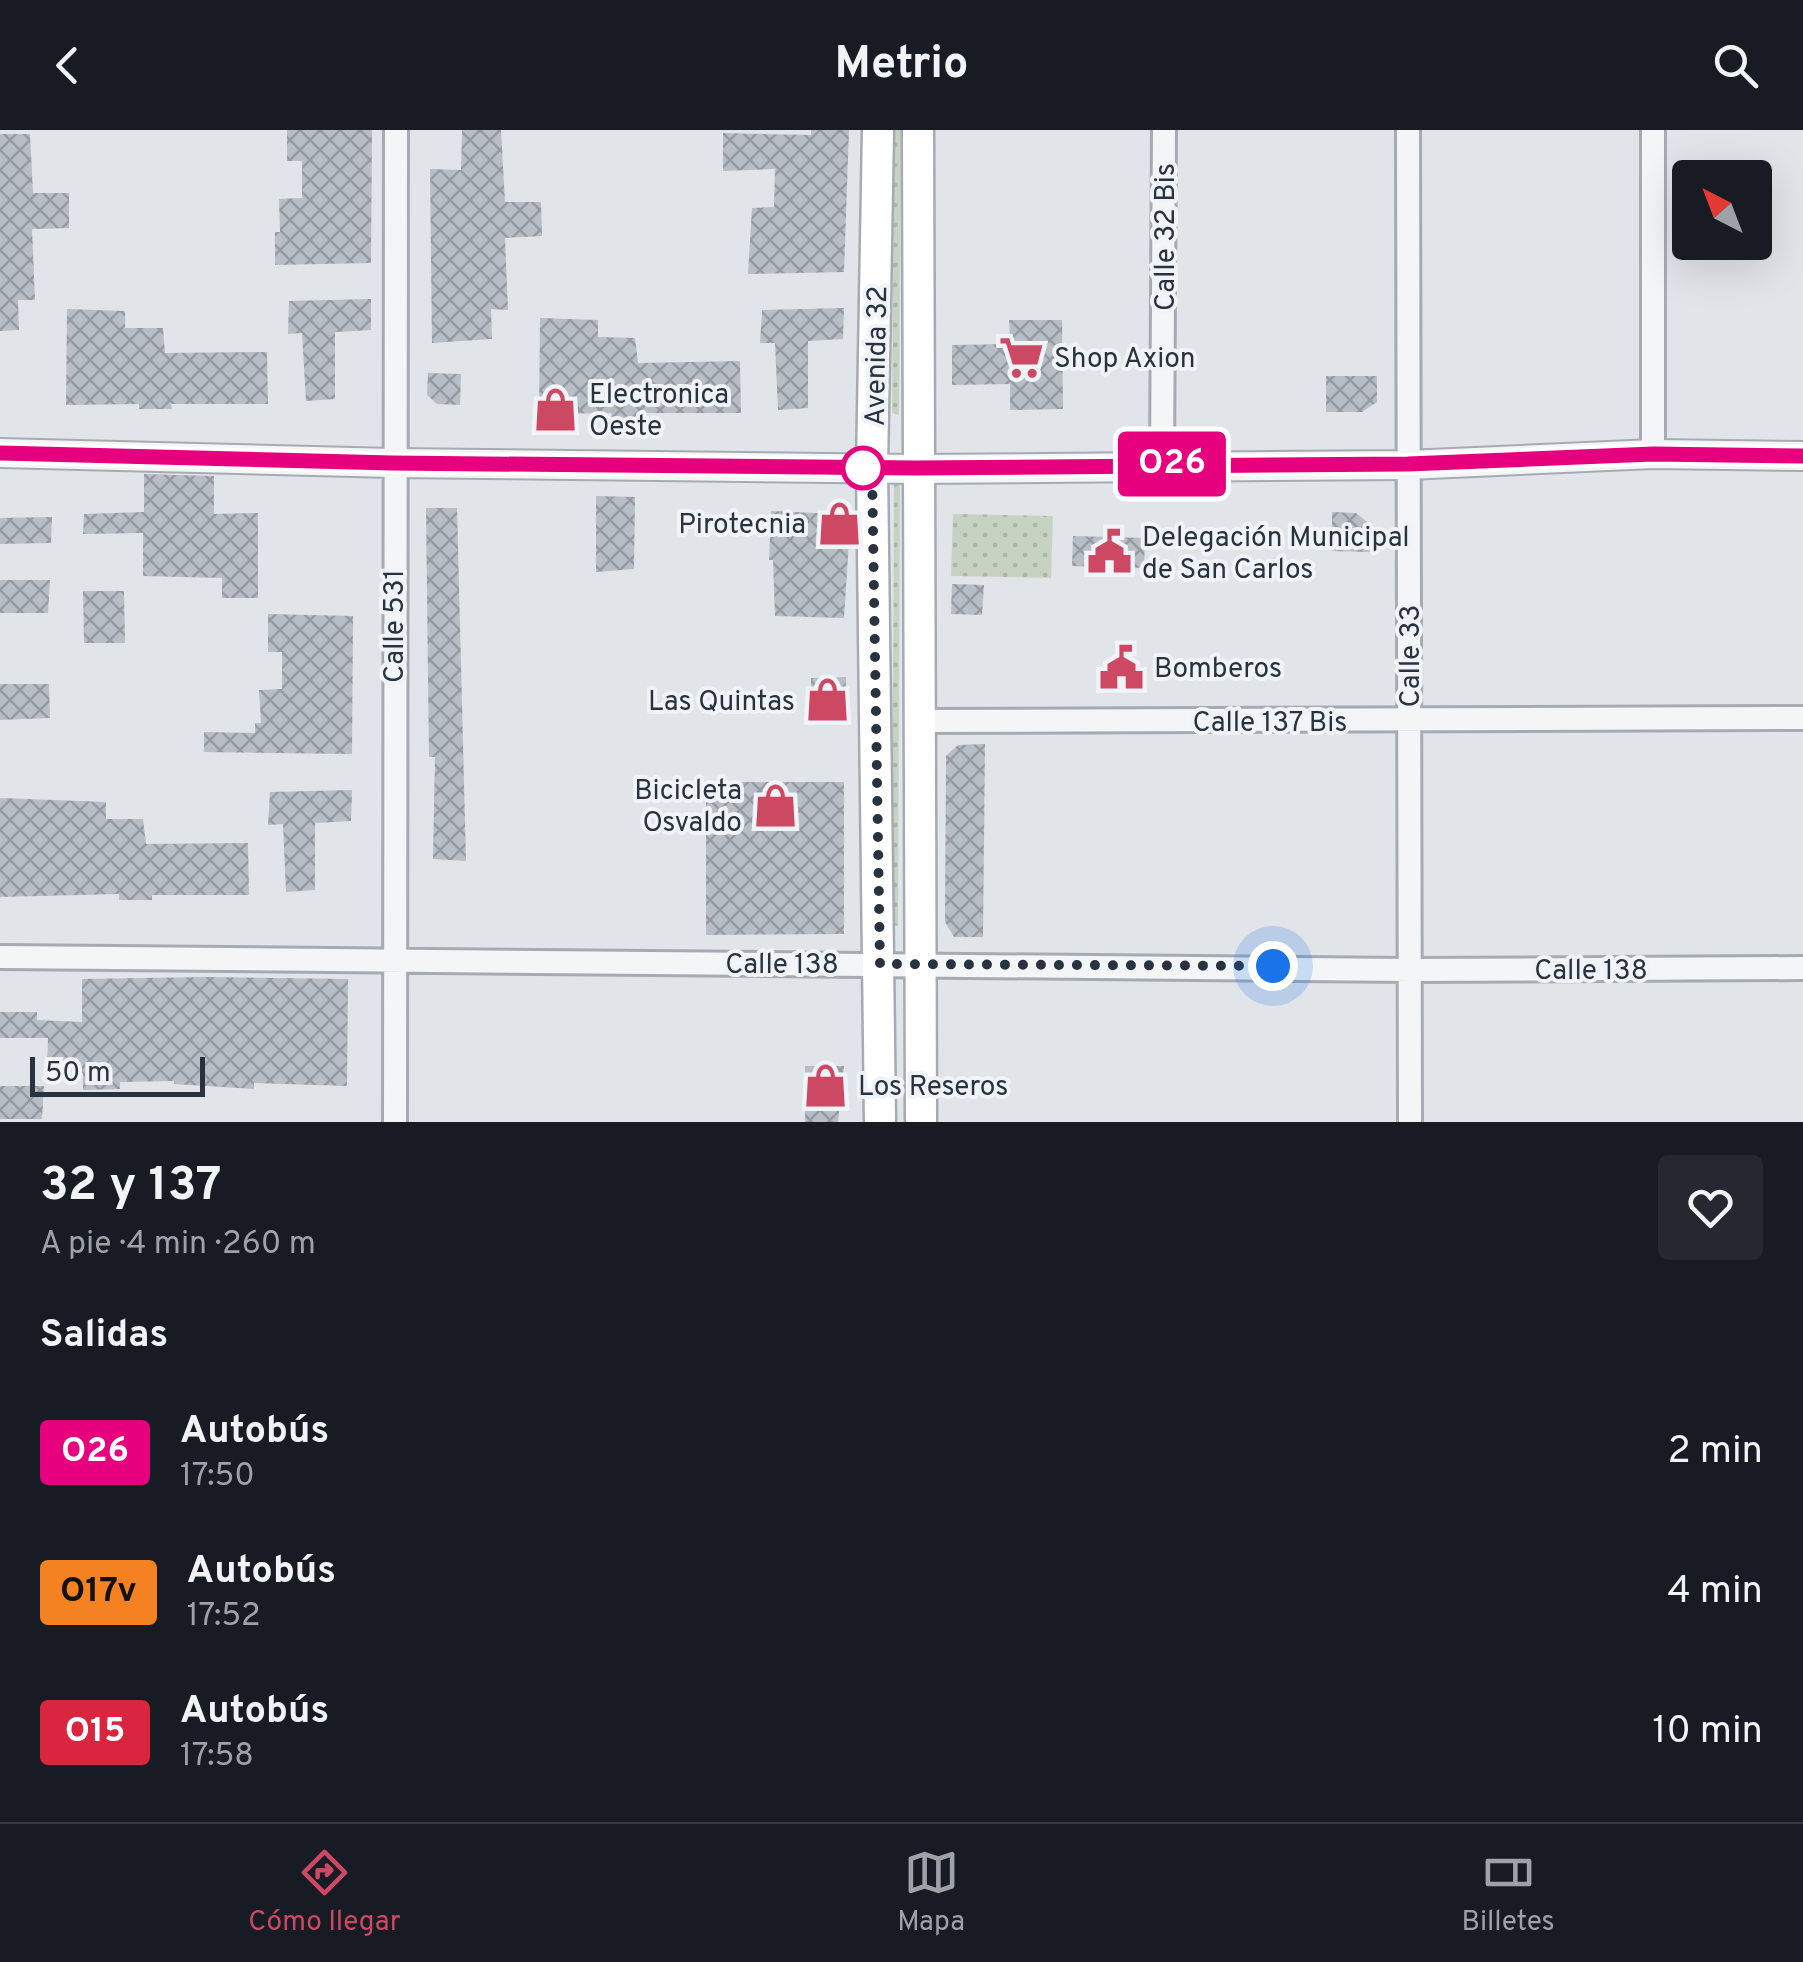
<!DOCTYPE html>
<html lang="es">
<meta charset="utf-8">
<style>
:root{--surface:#171b24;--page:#242831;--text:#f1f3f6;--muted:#9ea1a6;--line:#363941;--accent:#cc4863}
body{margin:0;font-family:Overpass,sans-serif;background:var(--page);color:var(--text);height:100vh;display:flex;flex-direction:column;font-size:38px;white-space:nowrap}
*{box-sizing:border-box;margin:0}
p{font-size:32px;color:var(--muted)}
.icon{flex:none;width:55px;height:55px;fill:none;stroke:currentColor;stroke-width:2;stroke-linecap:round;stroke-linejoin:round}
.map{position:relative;height:992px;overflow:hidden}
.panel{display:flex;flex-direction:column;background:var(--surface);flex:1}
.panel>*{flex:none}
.badge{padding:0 20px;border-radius:8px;font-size:35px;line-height:65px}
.needle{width:65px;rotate:318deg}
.fabs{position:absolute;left:1672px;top:30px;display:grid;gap:20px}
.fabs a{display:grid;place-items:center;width:100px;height:100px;border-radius:10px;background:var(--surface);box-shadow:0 10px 40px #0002;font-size:50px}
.scale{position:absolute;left:30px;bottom:25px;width:175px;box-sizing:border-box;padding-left:10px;border:5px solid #293340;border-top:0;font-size:28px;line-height:35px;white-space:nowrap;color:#293340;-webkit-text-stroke:8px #f0f3f7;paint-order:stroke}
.you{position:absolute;width:50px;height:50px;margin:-25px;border:8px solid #fff;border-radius:50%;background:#1a73e8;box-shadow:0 0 0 15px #1a73e833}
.map>.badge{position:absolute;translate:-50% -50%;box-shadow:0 0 0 5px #fff}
h2{padding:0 40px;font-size:38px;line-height:90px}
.round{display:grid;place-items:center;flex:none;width:105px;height:105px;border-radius:10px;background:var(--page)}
.overview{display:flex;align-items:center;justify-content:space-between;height:170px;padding:0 40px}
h1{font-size:48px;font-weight:700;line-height:75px}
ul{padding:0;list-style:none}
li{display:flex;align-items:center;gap:30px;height:140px;padding:0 40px}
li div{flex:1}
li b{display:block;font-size:38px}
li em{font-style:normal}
li .badge{min-width:110px;font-weight:700;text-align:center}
header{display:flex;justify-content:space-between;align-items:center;height:130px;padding:0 40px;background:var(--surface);font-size:45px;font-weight:700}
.dock{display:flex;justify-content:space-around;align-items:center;height:140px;border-top:2px solid var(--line);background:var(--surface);font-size:28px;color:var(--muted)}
.dock a{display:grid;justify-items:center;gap:5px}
.dock .current{color:var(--accent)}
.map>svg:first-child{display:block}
.grass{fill:url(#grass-dots)}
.building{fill:url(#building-cross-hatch)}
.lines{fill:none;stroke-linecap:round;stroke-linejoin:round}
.minor-casing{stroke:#a6abb3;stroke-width:28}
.tertiary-casing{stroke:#a6abb3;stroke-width:32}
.secondary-casing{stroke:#a6abb3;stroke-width:35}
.minor{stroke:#f3f5f7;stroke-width:22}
.tertiary{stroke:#f3f5f7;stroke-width:28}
.secondary{stroke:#fff;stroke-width:30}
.line-casing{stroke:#fff;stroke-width:22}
.line{stroke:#e6007e;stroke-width:15}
.walk{stroke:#293340;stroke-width:10;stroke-dasharray:0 18}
.stop-dot{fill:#fff;stroke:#e6007e;stroke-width:5}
.labels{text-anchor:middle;stroke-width:8;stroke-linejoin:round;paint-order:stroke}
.street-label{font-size:28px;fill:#293340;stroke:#f0f3f7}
.poi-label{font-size:28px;fill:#293340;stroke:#f0f3f7;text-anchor:start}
</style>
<header><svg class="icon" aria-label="back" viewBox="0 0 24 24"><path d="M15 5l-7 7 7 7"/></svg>Metrio<svg class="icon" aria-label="search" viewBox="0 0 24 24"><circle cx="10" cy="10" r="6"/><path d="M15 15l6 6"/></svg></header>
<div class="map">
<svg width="1803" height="992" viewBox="0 0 1803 992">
<defs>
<pattern id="grass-dots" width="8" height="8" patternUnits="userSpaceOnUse" patternTransform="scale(2.5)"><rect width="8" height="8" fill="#c7d3c2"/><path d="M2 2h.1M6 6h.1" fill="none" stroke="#abb6a8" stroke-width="1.8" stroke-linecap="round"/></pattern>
<pattern id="building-cross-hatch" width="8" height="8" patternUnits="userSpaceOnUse" patternTransform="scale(2.5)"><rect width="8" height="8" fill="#b8bec6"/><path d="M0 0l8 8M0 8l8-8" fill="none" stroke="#969ba2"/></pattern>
</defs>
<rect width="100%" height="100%" fill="#e1e4e9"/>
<path class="grass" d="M 894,0 L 901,0 L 899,285 L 892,283 Z
M 894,341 L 900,342 L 898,796 L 892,795 Z
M 953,384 L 1053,386 L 1051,448 L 951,446 Z"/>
<path class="building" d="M 287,0 L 372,0 L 371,133 L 275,135 L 275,102 L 280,102 L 279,69 L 302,68 L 302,31 L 287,31 Z
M 462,0 L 501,0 L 505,72 L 541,72 L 542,106 L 505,108 L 508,180 L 491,179 L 492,209 L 432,213 L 430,39 L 461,40 Z
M 811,0 L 849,0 L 844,142 L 748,144 L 752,78 L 774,77 L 775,39 L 723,41 L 723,3 L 811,5 Z
M 0,4 L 30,4 L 33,63 L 69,63 L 69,98 L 32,99 L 35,170 L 18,170 L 19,200 L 0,201 Z
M 371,169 L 371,200 L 335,202 L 335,269 L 306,271 L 302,203 L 288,204 L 289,171 Z
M 844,178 L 843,209 L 808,211 L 808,278 L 778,280 L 775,213 L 760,213 L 762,180 Z
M 67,179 L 125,181 L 125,198 L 163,198 L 165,223 L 267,222 L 268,274 L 171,274 L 172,279 L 139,279 L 139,274 L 66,275 Z
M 540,188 L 598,190 L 598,207 L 635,208 L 638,233 L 740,231 L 741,283 L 644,283 L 644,288 L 612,288 L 611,283 L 539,284 Z
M 1009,190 L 1062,190 L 1063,279 L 1010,280 L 1010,254 L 952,255 L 952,215 L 1010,214 Z
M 428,243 L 461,244 L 460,275 L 437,274 L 427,265 Z
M 1326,246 L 1377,246 L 1377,272 L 1362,282 L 1326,282 Z
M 144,344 L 214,346 L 214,384 L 258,383 L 258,468 L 222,468 L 222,448 L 143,446 L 143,403 L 83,404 L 84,384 L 144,382 Z
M 596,366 L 635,367 L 634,439 L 596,442 Z
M 426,378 L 457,378 L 466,731 L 433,729 L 435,627 L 429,627 Z
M 771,381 L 838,384 L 850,395 L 844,488 L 775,486 L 773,430 L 769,430 Z
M 1332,382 L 1356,383 L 1371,395 L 1370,422 L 1332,421 Z
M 52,387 L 51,413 L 0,414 L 0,388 Z
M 1073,406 L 1145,408 L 1144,438 L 1072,436 Z
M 0,450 L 50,450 L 48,483 L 0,483 Z
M 952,454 L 984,455 L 982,485 L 951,484 Z
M 83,461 L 124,461 L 125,513 L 84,513 Z
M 268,484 L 353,486 L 352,624 L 204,622 L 204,602 L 255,603 L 255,593 L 261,593 L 259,560 L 282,559 L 282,522 L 268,522 Z
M 846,547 L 845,592 L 811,593 L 811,548 Z
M 0,554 L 49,554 L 50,588 L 0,590 Z
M 985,614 L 983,807 L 954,807 L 945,792 L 946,626 L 958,615 Z
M 706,652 L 844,652 L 844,804 L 706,805 Z
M 352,660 L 351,691 L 315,693 L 315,760 L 286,762 L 283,694 L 268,695 L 270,662 Z
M 0,668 L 106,672 L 106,689 L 143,689 L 146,714 L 248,713 L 249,765 L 152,765 L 152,770 L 119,770 L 119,764 L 0,767 Z
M 208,847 L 348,849 L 347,956 L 254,953 L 254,959 L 174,954 L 174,951 L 120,952 L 120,959 L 83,960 L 83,943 L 47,943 L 48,908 L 0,908 L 0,882 L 37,882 L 37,890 L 82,892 L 82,849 Z
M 805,936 L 844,936 L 838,992 L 805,992 Z
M 0,956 L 44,956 L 42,989 L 0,989 Z"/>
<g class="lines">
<defs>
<path id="minor" d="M 1408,0 L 1410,992
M 1653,0 L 1653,324
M 1162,334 L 1164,0
M 917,591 L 1803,588
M 0,827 L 1410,840 L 1803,838
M 395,992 L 396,0"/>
<path id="tertiary" d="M 0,323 L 392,333 L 916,339 L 1407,335 L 1653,324 L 1803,326"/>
<path id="secondary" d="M 878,0 L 872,338 L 880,992
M 918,0 L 921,992"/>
</defs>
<use href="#minor" class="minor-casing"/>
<use href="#tertiary" class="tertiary-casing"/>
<use href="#secondary" class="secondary-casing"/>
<use href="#minor" class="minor"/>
<use href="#tertiary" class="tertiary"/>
<use href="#secondary" class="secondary"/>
</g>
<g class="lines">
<defs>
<path id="line" d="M 0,323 L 392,333 L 916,338 L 1408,334 L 1653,324 L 1803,326"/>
</defs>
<use href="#line" class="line-casing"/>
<use href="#line" class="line"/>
<path class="walk" d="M 863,338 L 872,338 L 880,834 L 1273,836"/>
</g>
<defs>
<symbol id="supermarket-bare" viewBox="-9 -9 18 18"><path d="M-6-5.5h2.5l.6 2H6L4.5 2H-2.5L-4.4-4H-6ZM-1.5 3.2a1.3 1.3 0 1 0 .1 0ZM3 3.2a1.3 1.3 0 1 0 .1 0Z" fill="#cc4863" stroke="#f0f3f7" stroke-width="2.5" paint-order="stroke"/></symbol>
<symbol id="shop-bare" viewBox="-9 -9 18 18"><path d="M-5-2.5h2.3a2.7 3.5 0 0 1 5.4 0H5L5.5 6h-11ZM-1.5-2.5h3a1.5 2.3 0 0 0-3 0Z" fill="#cc4863" stroke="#f0f3f7" stroke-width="2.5" paint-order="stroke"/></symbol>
<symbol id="civic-bare" viewBox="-9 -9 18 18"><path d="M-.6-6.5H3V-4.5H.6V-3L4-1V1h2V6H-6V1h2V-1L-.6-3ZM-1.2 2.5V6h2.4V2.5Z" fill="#cc4863" stroke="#f0f3f7" stroke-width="2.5" paint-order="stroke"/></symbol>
</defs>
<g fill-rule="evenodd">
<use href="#supermarket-bare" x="990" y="196" width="63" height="63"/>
<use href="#shop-bare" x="524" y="248" width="63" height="63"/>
<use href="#shop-bare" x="808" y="362" width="63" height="63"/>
<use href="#civic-bare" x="1078" y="390" width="63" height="63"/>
<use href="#civic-bare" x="1090" y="506" width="63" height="63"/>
<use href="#shop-bare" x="796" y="538" width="63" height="63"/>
<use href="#shop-bare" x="744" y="644" width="63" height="63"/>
<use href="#shop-bare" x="794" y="924" width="63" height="63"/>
</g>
<circle class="stop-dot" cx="863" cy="338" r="20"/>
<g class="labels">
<g class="street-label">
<text transform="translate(1164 107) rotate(-90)" y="10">Calle 32 Bis</text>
<text transform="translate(875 226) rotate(-89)" y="10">Avenida 32</text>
<text transform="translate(393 496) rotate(-90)" y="10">Calle 531</text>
<text transform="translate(1409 526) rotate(-90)" y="10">Calle 33</text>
<text x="1270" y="601">Calle 137 Bis</text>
<text x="782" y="843">Calle 138</text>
<text x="1591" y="849">Calle 138</text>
</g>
<g class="poi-label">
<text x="1054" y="237">Shop Axion</text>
<text x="589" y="273">Electronica<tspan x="589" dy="32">Oeste</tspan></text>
<text x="806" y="403" text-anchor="end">Pirotecnia</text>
<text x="1142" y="416">Delegación Municipal<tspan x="1142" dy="32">de San Carlos</tspan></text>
<text x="1154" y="547">Bomberos</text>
<text x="795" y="580" text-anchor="end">Las Quintas</text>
<text x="742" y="669" text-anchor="end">Bicicleta<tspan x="742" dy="32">Osvaldo</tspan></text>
<text x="858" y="965">Los Reseros</text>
</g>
</g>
</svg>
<div class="fabs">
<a><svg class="needle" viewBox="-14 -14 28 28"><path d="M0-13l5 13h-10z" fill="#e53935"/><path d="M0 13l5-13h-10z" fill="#9ea1a6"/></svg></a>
</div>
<div class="scale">50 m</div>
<div class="you" style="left:1273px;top:836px"></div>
<b class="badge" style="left:1172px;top:334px;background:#e6007e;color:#fff">O26</b>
</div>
<section class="panel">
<div class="overview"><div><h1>32 y 137</h1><p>A pie · 4 min · 260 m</p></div><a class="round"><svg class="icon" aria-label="heart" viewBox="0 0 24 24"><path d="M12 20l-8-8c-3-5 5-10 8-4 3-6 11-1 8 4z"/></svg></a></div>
<h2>Salidas</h2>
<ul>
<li><span class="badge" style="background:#e6007e;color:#fff">O26</span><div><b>Autobús</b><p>17:50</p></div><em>2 min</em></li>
<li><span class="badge" style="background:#f58220;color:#111">O17v</span><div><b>Autobús</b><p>17:52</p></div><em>4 min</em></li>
<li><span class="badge" style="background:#d7263d;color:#fff">O15</span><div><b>Autobús</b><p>17:58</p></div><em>10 min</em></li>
</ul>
</section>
<nav class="dock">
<a class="current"><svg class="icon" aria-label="directions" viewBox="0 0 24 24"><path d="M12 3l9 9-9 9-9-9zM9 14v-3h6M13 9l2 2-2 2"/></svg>Cómo llegar</a>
<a><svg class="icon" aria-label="map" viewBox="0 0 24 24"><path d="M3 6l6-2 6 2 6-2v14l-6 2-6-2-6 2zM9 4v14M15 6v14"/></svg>Mapa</a>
<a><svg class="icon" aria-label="tickets" viewBox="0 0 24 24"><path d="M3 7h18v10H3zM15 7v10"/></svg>Billetes</a>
</nav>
